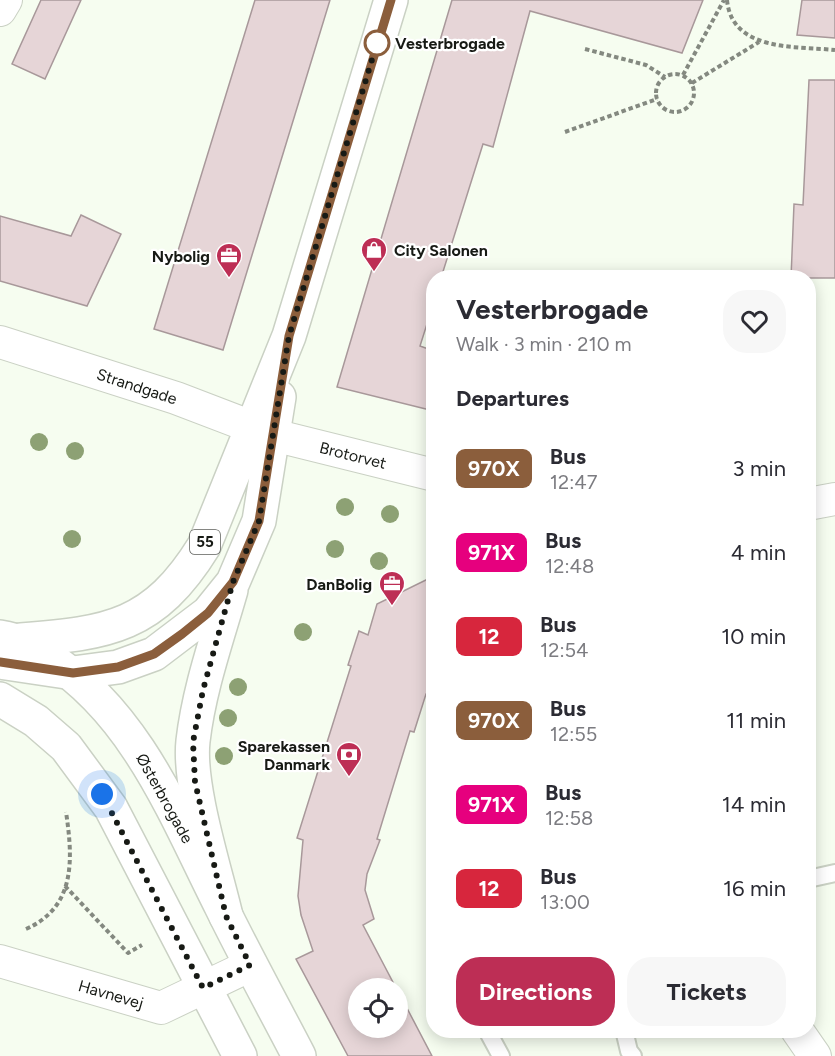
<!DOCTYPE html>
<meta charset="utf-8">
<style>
:root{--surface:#fff;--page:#f7f7f7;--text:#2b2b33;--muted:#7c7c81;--accent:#bd2e55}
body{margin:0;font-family:Figtree,sans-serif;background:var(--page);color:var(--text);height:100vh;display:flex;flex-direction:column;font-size:22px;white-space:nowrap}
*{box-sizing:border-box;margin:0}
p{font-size:20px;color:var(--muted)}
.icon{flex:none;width:33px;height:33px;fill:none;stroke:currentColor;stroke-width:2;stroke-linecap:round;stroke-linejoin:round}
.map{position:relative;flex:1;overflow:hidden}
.drawer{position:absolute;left:426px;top:270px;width:390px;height:768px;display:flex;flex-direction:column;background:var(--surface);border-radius:24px;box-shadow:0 3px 15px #0003}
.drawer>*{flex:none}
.badge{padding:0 12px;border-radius:9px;font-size:21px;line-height:39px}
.controls{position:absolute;left:348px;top:978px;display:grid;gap:12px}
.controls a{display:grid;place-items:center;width:60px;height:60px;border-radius:50%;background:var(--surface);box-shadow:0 3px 15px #0003;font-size:30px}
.you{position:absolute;width:30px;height:30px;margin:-15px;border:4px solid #fff;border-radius:50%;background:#1a73e8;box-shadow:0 0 0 9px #1a73e833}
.map>.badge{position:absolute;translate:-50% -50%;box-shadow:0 0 0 3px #fff}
h2{padding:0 30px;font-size:22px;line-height:54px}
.round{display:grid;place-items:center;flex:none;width:63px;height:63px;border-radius:24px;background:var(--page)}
.headline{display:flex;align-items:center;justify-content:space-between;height:102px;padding:0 30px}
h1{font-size:28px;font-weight:700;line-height:45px}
.primary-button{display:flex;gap:12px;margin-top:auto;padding:12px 30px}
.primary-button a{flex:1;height:69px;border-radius:24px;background:var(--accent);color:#fff;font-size:24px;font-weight:700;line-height:69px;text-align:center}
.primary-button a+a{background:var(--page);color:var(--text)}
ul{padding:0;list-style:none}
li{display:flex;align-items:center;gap:18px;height:84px;padding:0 30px}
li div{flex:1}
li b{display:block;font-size:22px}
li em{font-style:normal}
li .badge{min-width:66px;font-weight:700;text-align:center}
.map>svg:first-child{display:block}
.building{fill:#e6d5d7;stroke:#a8989a;stroke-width:1.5}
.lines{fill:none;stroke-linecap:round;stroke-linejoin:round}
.service-casing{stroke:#cad1c4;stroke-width:20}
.minor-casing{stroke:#cad1c4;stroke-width:34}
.secondary-casing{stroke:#cad1c4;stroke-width:36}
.primary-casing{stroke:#cad1c4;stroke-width:36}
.path{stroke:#848980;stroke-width:4;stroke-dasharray:4.5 3;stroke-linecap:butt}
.service{stroke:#fff;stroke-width:16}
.minor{stroke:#fff;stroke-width:32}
.secondary{stroke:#fff;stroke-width:33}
.primary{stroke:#fff;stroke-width:33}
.tree{fill:#8da174}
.line-casing{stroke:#fff;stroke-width:14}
.line{stroke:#8b5e3c;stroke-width:9}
.walk{stroke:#171a15;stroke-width:6;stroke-dasharray:0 10.8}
.stop-dot{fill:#fff;stroke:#8b5e3c;stroke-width:3}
.labels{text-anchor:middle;stroke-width:4.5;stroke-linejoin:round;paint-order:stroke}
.shield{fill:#fff;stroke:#5d5f5b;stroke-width:1.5}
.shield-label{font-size:15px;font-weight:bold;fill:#171a15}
.stop-label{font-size:16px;font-weight:bold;fill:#171a15;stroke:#fff;text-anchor:start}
.poi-label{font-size:16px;font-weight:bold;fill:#171a15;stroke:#fff;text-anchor:end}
.street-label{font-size:16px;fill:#171a15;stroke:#fff}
</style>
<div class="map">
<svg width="835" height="1056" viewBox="0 0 835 1056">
<rect width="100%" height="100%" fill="#f6fdf0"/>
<path class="building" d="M 41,0 L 81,0 L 45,79 L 12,64 Z
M 255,0 L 330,0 L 223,350 L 154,329 Z
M 452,0 L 703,0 L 682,53 L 530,11 L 493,147 L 483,144 L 441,278 L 434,278 L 434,302 L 420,346 L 434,351 L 434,411 L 337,387 Z
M 802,0 L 835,0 L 835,38 L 797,35 Z
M 809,80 L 835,80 L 835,278 L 791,278 L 794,204 L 803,205 Z
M 81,215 L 121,234 L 87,306 L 0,281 L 0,216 L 71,236 Z
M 434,576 L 434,695 L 426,694 L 414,732 L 410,731 L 377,839 L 380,840 L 367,874 L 365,890 L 374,919 L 363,925 L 396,988 L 358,988 L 358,1028 L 398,1028 L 398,991 L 432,1056 L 348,1056 L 296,959 L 313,951 L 301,915 L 298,896 L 303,840 L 297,838 L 351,666 L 348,665 L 359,631 L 368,635 L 377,604 Z"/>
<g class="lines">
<defs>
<path id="service" d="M 808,879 L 835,873
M 624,1030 L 629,1051 L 633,1056
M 489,1034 L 501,1056"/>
<path id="minor" d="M 0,10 L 6,0
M 0,342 L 176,398 L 273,435 L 434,475
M 808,504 L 835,499
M 0,961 L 161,1008 L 251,965
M 797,1030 L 815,1056"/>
<path id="secondary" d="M 0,637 C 20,640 32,647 49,658 C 137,714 176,817 221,906 C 246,957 273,1006 299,1056
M 0,699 L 36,721 L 66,747 L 111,808 L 240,1056"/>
<path id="primary" d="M 21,640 C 109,633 154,627 204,546 L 289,336 L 391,0
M 0,662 L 73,673 L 118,667 L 154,654 L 208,613 L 233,582 L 259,521 L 279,397
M 226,916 C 215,869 188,786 193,741 C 199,689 217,639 231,590"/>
</defs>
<use href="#service" class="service-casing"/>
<use href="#minor" class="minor-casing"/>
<use href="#secondary" class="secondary-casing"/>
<use href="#primary" class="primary-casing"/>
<path class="path" d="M 727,0 C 732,52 796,46 835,50
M 585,49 L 646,65 L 665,77
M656 93a19 19 0 1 1 38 0a19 19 0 1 1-38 0Z
M 683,75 L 724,0
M 692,83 L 759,42
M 565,132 L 657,99
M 65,886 L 128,953 L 142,945
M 26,929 C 76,907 73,859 66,812"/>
<use href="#service" class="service"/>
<use href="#minor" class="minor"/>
<use href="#secondary" class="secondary"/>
<use href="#primary" class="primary"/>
</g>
<g class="tree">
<circle cx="39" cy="442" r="9"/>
<circle cx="75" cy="451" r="9"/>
<circle cx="345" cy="507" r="9"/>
<circle cx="390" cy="514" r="9"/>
<circle cx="72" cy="539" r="9"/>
<circle cx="335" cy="549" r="9"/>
<circle cx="379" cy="561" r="9"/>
<circle cx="303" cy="632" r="9"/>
<circle cx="238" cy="687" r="9"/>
<circle cx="228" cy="718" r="9"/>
<circle cx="224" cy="756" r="9"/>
</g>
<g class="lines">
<defs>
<path id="line" d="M 0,662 L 73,673 L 118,667 L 154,654 L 182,634 L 208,613 L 233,582 L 259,521 L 289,336 L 391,0"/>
</defs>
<use href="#line" class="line-casing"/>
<use href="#line" class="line"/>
<path class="walk" d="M 102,794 L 203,988 L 250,965 L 226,916 L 195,782 L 193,742 L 203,690 L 233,582 L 259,521 L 289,336 L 377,43"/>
</g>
<defs>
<symbol id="shop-pin" viewBox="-11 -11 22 30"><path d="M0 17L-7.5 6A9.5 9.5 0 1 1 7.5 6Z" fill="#bd2e55" stroke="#fff"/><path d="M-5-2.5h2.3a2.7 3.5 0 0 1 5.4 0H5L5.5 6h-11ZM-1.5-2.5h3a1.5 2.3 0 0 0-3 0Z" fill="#fff"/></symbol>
<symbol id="office-pin" viewBox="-11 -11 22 30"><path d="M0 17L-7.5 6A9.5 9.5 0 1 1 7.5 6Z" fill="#bd2e55" stroke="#fff"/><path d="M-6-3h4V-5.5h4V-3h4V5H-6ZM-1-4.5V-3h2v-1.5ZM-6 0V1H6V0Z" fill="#fff"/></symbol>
<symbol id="bank-pin" viewBox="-11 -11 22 30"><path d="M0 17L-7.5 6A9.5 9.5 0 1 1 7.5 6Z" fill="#bd2e55" stroke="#fff"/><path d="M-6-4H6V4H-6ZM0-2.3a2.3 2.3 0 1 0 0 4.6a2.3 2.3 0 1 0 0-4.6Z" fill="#fff"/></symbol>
</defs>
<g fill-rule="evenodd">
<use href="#shop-pin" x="359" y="235" width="30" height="40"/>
<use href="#office-pin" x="214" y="241" width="30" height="40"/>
<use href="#office-pin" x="377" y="569" width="30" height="40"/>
<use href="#bank-pin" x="334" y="740" width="30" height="40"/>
</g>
<circle class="stop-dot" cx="377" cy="43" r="12"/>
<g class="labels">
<rect class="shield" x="190" y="530" width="30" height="24" rx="4.5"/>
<g class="shield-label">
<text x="205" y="547">55</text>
</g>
<g class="stop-label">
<text x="395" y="49">Vesterbrogade</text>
</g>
<g class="poi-label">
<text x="394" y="256" text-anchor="start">City Salonen</text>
<text x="210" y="262">Nybolig</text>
<text x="372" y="590">DanBolig</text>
<text x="330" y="752">Sparekassen<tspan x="330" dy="18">Danmark</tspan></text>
</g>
<g class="street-label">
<text transform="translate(137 386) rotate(18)" y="6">Strandgade</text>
<text transform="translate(353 455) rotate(14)" y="6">Brotorvet</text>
<text transform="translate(165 798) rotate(61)" y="6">Østerbrogade</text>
<text transform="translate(111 994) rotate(16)" y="6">Havnevej</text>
</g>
</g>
</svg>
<div class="controls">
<a><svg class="icon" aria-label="locate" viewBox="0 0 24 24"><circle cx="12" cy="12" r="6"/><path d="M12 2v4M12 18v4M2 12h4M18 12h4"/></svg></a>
</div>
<div class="you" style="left:102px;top:794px"></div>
<section class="drawer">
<div class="headline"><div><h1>Vesterbrogade</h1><p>Walk · 3 min · 210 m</p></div><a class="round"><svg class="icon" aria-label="heart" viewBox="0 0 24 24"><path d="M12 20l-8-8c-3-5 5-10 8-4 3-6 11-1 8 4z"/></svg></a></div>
<h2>Departures</h2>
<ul>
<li><span class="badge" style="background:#8b5e3c;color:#fff">970X</span><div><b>Bus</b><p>12:47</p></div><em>3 min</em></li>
<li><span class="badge" style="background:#e6007e;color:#fff">971X</span><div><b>Bus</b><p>12:48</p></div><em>4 min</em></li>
<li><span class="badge" style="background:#d7263d;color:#fff">12</span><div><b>Bus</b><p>12:54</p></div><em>10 min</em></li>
<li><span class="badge" style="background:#8b5e3c;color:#fff">970X</span><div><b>Bus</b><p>12:55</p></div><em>11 min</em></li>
<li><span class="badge" style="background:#e6007e;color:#fff">971X</span><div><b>Bus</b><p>12:58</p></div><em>14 min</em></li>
<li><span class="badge" style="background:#d7263d;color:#fff">12</span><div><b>Bus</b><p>13:00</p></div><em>16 min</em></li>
</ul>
<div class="primary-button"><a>Directions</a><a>Tickets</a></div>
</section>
</div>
